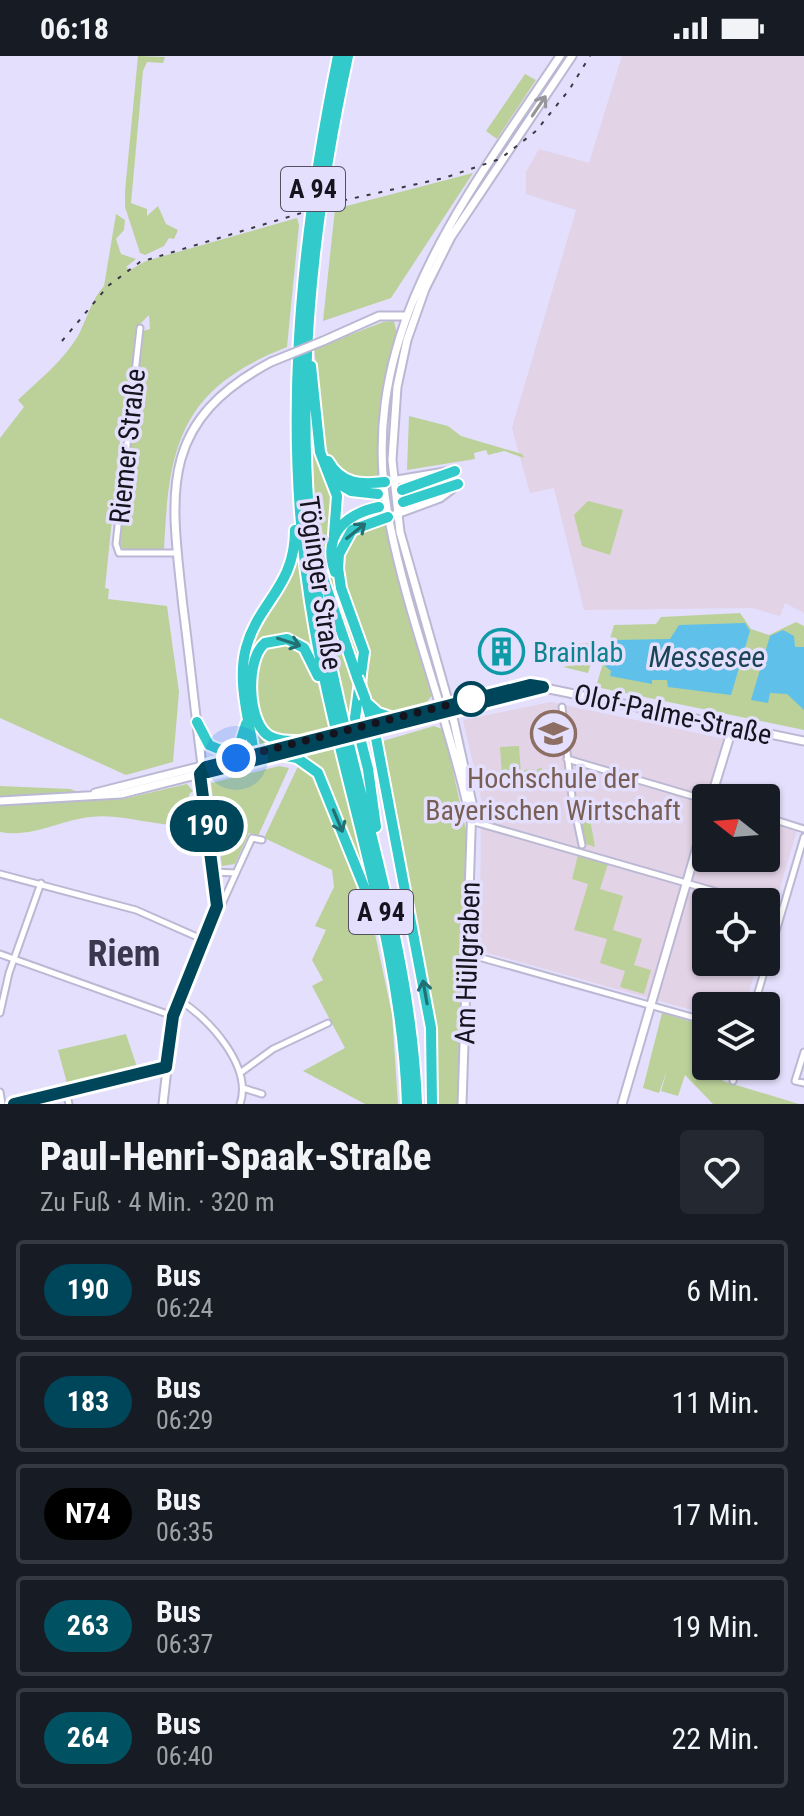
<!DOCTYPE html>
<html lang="de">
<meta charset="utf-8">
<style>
:root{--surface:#171b24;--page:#242831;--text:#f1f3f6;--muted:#9ea1a6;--line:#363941}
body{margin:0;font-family:"Roboto Condensed",sans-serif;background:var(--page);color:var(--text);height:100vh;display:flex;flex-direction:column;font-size:30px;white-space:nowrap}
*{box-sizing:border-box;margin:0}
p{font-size:26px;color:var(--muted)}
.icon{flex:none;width:44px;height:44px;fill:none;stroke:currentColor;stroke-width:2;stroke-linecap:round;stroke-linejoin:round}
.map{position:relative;height:1048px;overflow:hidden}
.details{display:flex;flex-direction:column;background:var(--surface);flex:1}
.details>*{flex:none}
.badge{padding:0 16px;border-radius:26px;font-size:28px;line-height:52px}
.needle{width:52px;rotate:287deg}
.tools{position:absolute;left:692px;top:728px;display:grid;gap:16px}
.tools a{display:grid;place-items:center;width:88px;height:88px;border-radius:8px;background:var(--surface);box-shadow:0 2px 6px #0004;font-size:40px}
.you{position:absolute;width:40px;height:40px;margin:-20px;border:6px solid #fff;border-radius:50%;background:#1a73e8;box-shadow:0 0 0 12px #1a73e833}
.map>.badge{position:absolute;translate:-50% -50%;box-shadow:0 0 0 4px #fff}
.round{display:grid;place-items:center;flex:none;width:84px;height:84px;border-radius:8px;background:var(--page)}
.headline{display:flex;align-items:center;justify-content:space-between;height:136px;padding:0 40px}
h1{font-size:38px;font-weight:800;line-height:60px}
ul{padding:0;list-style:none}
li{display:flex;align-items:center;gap:24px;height:100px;margin:0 16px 12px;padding:0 24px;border:4px solid var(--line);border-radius:8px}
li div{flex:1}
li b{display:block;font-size:30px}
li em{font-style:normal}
li .badge{min-width:88px;font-weight:700;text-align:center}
.status{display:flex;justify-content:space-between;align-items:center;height:56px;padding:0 40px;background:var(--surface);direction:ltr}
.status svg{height:22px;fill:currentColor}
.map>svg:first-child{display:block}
.commercial{fill:#e2d3e6}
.green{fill:#bcd19a}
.water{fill:#5fc0e9}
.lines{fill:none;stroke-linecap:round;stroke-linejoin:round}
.street-casing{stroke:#bbb8d4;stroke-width:9}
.secondary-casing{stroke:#bbb8d4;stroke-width:11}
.highway-casing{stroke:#fff;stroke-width:14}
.street{stroke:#fff;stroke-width:5}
.secondary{stroke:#fff;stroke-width:7}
.highway{stroke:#32caca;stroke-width:10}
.rail{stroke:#3a3845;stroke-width:2;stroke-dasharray:4 8;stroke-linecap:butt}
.secondary-bridge-casing{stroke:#bbb8d4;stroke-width:11;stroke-linecap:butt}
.highway-bridge-casing{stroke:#fff;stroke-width:14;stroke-linecap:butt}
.secondary-bridge{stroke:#fff;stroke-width:7}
.highway-bridge{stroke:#32caca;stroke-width:10}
.oneway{stroke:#96959a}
.oneway2{stroke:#246f74}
.line-casing{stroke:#fff;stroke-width:18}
.line{stroke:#00465a;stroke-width:12}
.walk{stroke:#15141e;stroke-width:8;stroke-dasharray:0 14.4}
.stop-dot{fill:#fff;stroke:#00465a;stroke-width:4}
.labels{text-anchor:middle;stroke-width:7;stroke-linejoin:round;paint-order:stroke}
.shield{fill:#e3dffc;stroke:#535161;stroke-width:2}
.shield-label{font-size:26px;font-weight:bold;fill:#15141e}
.street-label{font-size:28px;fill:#15141e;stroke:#e3dffc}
.culture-label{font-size:28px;fill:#0d838f;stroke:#e3dffc;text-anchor:start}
.education-label{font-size:28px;fill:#785e54;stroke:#e3dffc}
.water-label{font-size:30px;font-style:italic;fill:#1b4556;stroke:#e3dffc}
.district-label{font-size:36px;font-weight:bold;fill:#3b374e;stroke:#e3dffc}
</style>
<div class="status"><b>06:18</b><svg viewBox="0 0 49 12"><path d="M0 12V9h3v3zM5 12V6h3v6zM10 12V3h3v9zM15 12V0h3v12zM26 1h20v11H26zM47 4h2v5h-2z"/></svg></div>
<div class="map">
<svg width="804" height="1048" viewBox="0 0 804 1048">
<rect width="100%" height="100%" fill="#e3dffc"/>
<path class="commercial" d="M 622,0 L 804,0 L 804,557 L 785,547 L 780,560 L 753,552 L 584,554 L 554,432 L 530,437 L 512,372 L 576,154 L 526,138 L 526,116 L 539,93 L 589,107 Z
M 551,646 L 725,683 L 705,748 L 706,802 L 766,802 L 766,765 L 797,774 L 766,879 L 766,846 L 706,846 L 706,906 L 758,906 L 745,950 L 706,950 L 706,958 L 480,895 L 481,742 L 463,664 Z"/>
<path class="green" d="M 138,0 L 165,1 L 163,7 L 147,6 L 143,15 L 131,147 L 147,153 L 147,160 L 158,150 L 166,168 L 178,174 L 174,183 L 169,182 L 164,190 L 145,199 L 140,197 L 125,151 L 125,135 Z
M 525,18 L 536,24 L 497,83 L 486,75 Z
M 473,117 L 391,242 L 323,265 L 335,153 Z
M 116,158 L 125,164 L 124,174 L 116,183 L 121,198 L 136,203 L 126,211 L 130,214 L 146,205 L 297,162 L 299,169 L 287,291 C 180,333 169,389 164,494 L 125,495 L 120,489 L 143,275 L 150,273 L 149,259 L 137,271 L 127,361 L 122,366 L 105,532 L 109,533 L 108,543 L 167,550 L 179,636 L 173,706 L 126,719 L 0,662 L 0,382 L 24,351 L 18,344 C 39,324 63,305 78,280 C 87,263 91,244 104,230 Z
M 394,265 L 397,278 L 387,323 L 381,420 L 376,423 L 347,421 L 327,396 L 314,293 L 383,266 Z
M 312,338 L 319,407 L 334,443 L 331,514 L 361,595 L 360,618 C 347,583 332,548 322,512 C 308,464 307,388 312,338 Z
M 409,360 L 448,370 L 461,380 L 522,398 L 524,402 L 504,395 L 488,399 L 486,394 L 474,397 L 475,403 L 407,414 Z
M 588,445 L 623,454 L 610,499 L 582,490 L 574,459 Z
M 381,466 L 387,469 L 432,639 L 425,649 L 389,656 L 370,646 C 365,625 371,605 366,584 C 352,532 312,495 381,466 Z
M 296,496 L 314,600 L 294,580 C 236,570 250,624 254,661 L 283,687 L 259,693 L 247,602 L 259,569 L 286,528 Z
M 323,538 L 355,622 L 353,666 L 350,667 Z
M 740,557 L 751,573 L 769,579 L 796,566 L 804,570 L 804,674 L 596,631 L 614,569 L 656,568 L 661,561 Z
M 283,585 C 318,603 320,636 329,672 L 299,681 L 282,681 L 268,676 L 260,665 L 254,612 L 265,590 Z
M 597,587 L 588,617 L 563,611 L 580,608 L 579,598 L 567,598 L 571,588 Z
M 434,670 L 444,674 L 467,779 L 458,1048 L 435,1048 L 438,997 L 434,955 L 383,685 Z
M 334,690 L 367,825 L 325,728 L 302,702 L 304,697 Z
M 519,690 L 522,731 L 503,733 L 500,691 Z
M 300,706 L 315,722 L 372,864 L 392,958 L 398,1048 L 365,1048 L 303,1015 L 345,992 L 312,930 L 323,924 L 312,904 L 326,874 L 315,870 L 334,831 L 332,814 L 264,782 Z
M 279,710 L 289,712 L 258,780 L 249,777 L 235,808 L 222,810 L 211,727 Z
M 542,712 L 544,730 L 524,731 L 524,714 L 534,713 L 537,719 L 537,713 Z
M 187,728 L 193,735 L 189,738 L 195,769 C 159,773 126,757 91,761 C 59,764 34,782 0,776 L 0,749 L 123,743 Z
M 0,730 L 70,733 L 81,737 L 0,742 Z
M 573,742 L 587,746 L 595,791 L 583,787 Z
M 578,799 L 608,808 L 600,833 L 623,840 L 613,874 L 642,883 L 634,909 L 651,914 L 644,938 L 620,931 L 625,915 L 600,907 L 607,883 L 574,874 L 588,828 L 572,823 Z
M 662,957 L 706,970 L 706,1010 L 727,1010 L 723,1025 L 799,1048 L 713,1048 L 685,1019 L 678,1040 L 661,1035 L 667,1014 L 659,1037 L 643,1032 Z
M 126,978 L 137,1011 L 68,1031 L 58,994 Z"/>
<path class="water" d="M 745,567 L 750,575 L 731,639 L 668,631 L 667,624 L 652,624 L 652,628 L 610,620 L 611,615 L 605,610 L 613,584 L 670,583 L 679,569 Z
M 783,574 L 794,580 L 795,591 L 804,591 L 804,654 L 787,638 L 770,637 L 768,647 L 751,644 L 770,580 Z"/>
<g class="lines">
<defs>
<path id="street" d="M 140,272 L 116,488 L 119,497 L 177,497
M 562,651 L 572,741 L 582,789
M 567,703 L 706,744
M 766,761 L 804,773
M 471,765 L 752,846
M 214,816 L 236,817 L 252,782 L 262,784
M 0,818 L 136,854 L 204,884
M 217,850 L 222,848 L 236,817
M 766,850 L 782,855
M 0,898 L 173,960
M 468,898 L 706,965
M 179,944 C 209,962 253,1011 240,1048
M 754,950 L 804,781
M 0,957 L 9,917 L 41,827
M 804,996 L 795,1025 L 804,1027
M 240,1017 L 273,993 L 328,967
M 733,1025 L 737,1010
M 243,1032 L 262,1038
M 0,1036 L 2,1048
M 66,1036 L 69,1048
M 14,1048 L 166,1011"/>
<path id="secondary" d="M 323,285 L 379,260 L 407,260
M 391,425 L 445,416
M 394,459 L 440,442 L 452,433
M 369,668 L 530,629 L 804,685
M 365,676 L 543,631
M 202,709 C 195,657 190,604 183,551 C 171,439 156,367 271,306
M 95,737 L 313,682
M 711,742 L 733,670
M 0,745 L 121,738 L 314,689
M 468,752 C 446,655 408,562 389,464 C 353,280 465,143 560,0
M 163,1048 L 173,960 L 217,850 L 200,718
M 462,1048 L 472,747 L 454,666 L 400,476 L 392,404 L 397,331 L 407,284 L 425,233 L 451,181 L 572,0
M 622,1048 L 706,760"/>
<path id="highway" d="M 338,0 C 299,191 280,382 315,575 C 343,733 402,886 407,1048
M 348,0 C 307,190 289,382 324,575 C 353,733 411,886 417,1048
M 311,310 L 320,396 L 337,440 L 334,479
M 328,405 C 341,428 360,429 385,426
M 332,424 L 351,435 L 378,438
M 402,434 L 455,415
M 403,446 L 458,428
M 320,513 L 357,621
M 335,516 C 322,479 345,458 379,451
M 365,642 L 376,682 L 431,972 L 432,1048
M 368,648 L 378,657 L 393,662
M 197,666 L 209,689 L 221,694 L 240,687 L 246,668
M 301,685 C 291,685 279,686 269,680 C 247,667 245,603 265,587 L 287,583 L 304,592 L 318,620
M 254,697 C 249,664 237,625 246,592 C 258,546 295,531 295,474
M 276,698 L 297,702 L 318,717 L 375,858
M 376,771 L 368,713 L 355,662 L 364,596 L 341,532 L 338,512 L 339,498 L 352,474 L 388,461"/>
</defs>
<use href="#street" class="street-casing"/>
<use href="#secondary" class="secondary-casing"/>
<use href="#highway" class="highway-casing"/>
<use href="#street" class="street"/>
<use href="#secondary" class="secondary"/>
<use href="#highway" class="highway"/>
<path class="rail" d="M 62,285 L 108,230 L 140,206 L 341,145 L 444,122 L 500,103 L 536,75 L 569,34 L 590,0"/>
<defs>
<path id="secondary-bridge" d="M 271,306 L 323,285
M 313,682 L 363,670
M 314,689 L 365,676"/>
<path id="highway-bridge" d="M 357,621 L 365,642"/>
</defs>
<use href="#secondary-bridge" class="secondary-bridge-casing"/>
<use href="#highway-bridge" class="highway-bridge-casing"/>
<use href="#secondary-bridge" class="secondary-bridge"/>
<use href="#highway-bridge" class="highway-bridge"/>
</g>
<defs><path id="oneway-shaft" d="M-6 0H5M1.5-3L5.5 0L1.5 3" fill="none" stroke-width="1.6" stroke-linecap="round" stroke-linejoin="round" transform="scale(2)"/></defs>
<use class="oneway" href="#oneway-shaft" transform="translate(539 50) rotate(-56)"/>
<g class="oneway2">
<use href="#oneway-shaft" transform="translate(356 475) rotate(-39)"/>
<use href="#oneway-shaft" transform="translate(289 586) rotate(18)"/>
<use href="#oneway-shaft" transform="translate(338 765) rotate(67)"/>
<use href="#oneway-shaft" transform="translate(425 936) rotate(-100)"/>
</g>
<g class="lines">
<defs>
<path id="line" d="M 14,1048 L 166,1011 L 173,960 L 217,850 L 200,718 L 206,711 L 530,629 L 543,631 L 208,716"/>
</defs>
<use href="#line" class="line-casing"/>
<use href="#line" class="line"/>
<path class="walk" d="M 236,702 L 471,643"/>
</g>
<defs>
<symbol id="building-ring" viewBox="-11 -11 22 22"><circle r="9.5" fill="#e3dffc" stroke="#0f9aa8" stroke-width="1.5"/><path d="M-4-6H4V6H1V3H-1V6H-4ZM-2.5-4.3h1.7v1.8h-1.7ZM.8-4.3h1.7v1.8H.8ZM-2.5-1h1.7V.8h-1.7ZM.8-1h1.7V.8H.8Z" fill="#0f9aa8"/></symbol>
<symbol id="university-ring" viewBox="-11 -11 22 22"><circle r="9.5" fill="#e3dffc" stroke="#8d6e63" stroke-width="1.5"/><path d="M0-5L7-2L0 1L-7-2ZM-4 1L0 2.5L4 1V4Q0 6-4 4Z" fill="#8d6e63"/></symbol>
</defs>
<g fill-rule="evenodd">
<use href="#building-ring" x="476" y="570" width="51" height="51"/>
<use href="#university-ring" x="528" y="652" width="51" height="51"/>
</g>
<circle class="stop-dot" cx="471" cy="643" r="16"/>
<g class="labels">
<g class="shield">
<rect x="281" y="111" width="64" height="44" rx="6"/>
<rect x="349" y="834" width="64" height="44" rx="6"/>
</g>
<g class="shield-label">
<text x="313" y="142">A 94</text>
<text x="381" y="865">A 94</text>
</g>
<g class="street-label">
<text transform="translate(127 390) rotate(-84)" y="10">Riemer Straße</text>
<text transform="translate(321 527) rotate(82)" y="10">Töginger Straße</text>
<text transform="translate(673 658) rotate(12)" y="10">Olof-Palme-Straße</text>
<text transform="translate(467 907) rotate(-88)" y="10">Am Hüllgraben</text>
</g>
<g class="culture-label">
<text x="533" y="606">Brainlab</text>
</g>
<g class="education-label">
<text x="553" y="732">Hochschule der<tspan x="553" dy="32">Bayerischen Wirtschaft</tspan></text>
</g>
<g class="water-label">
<text x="707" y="611">Messesee</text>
</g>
<g class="district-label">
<text x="124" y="910">Riem</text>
</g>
</g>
</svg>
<div class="tools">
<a><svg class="needle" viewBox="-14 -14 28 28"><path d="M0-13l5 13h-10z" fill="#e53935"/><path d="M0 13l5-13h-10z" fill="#9ea1a6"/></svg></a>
<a><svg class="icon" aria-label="locate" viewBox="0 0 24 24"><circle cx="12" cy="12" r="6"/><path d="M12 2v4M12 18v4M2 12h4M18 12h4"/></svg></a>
<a><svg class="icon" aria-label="layers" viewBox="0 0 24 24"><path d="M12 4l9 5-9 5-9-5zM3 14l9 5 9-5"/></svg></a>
</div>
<div class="you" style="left:236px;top:702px"></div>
<b class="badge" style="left:207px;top:770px;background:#00465a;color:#fff">190</b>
</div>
<section class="details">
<div class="headline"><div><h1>Paul-Henri-Spaak-Straße</h1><p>Zu Fuß · 4 Min. · 320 m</p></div><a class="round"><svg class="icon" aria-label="heart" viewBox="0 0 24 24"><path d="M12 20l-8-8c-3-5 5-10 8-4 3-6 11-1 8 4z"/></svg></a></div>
<ul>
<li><span class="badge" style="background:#00465a;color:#fff">190</span><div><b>Bus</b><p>06:24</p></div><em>6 Min.</em></li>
<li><span class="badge" style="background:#00465a;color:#fff">183</span><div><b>Bus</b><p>06:29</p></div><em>11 Min.</em></li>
<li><span class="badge" style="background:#000;color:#fff">N74</span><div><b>Bus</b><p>06:35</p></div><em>17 Min.</em></li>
<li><span class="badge" style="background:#005262;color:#fff">263</span><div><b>Bus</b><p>06:37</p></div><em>19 Min.</em></li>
<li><span class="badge" style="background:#005262;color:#fff">264</span><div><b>Bus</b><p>06:40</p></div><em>22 Min.</em></li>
</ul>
</section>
